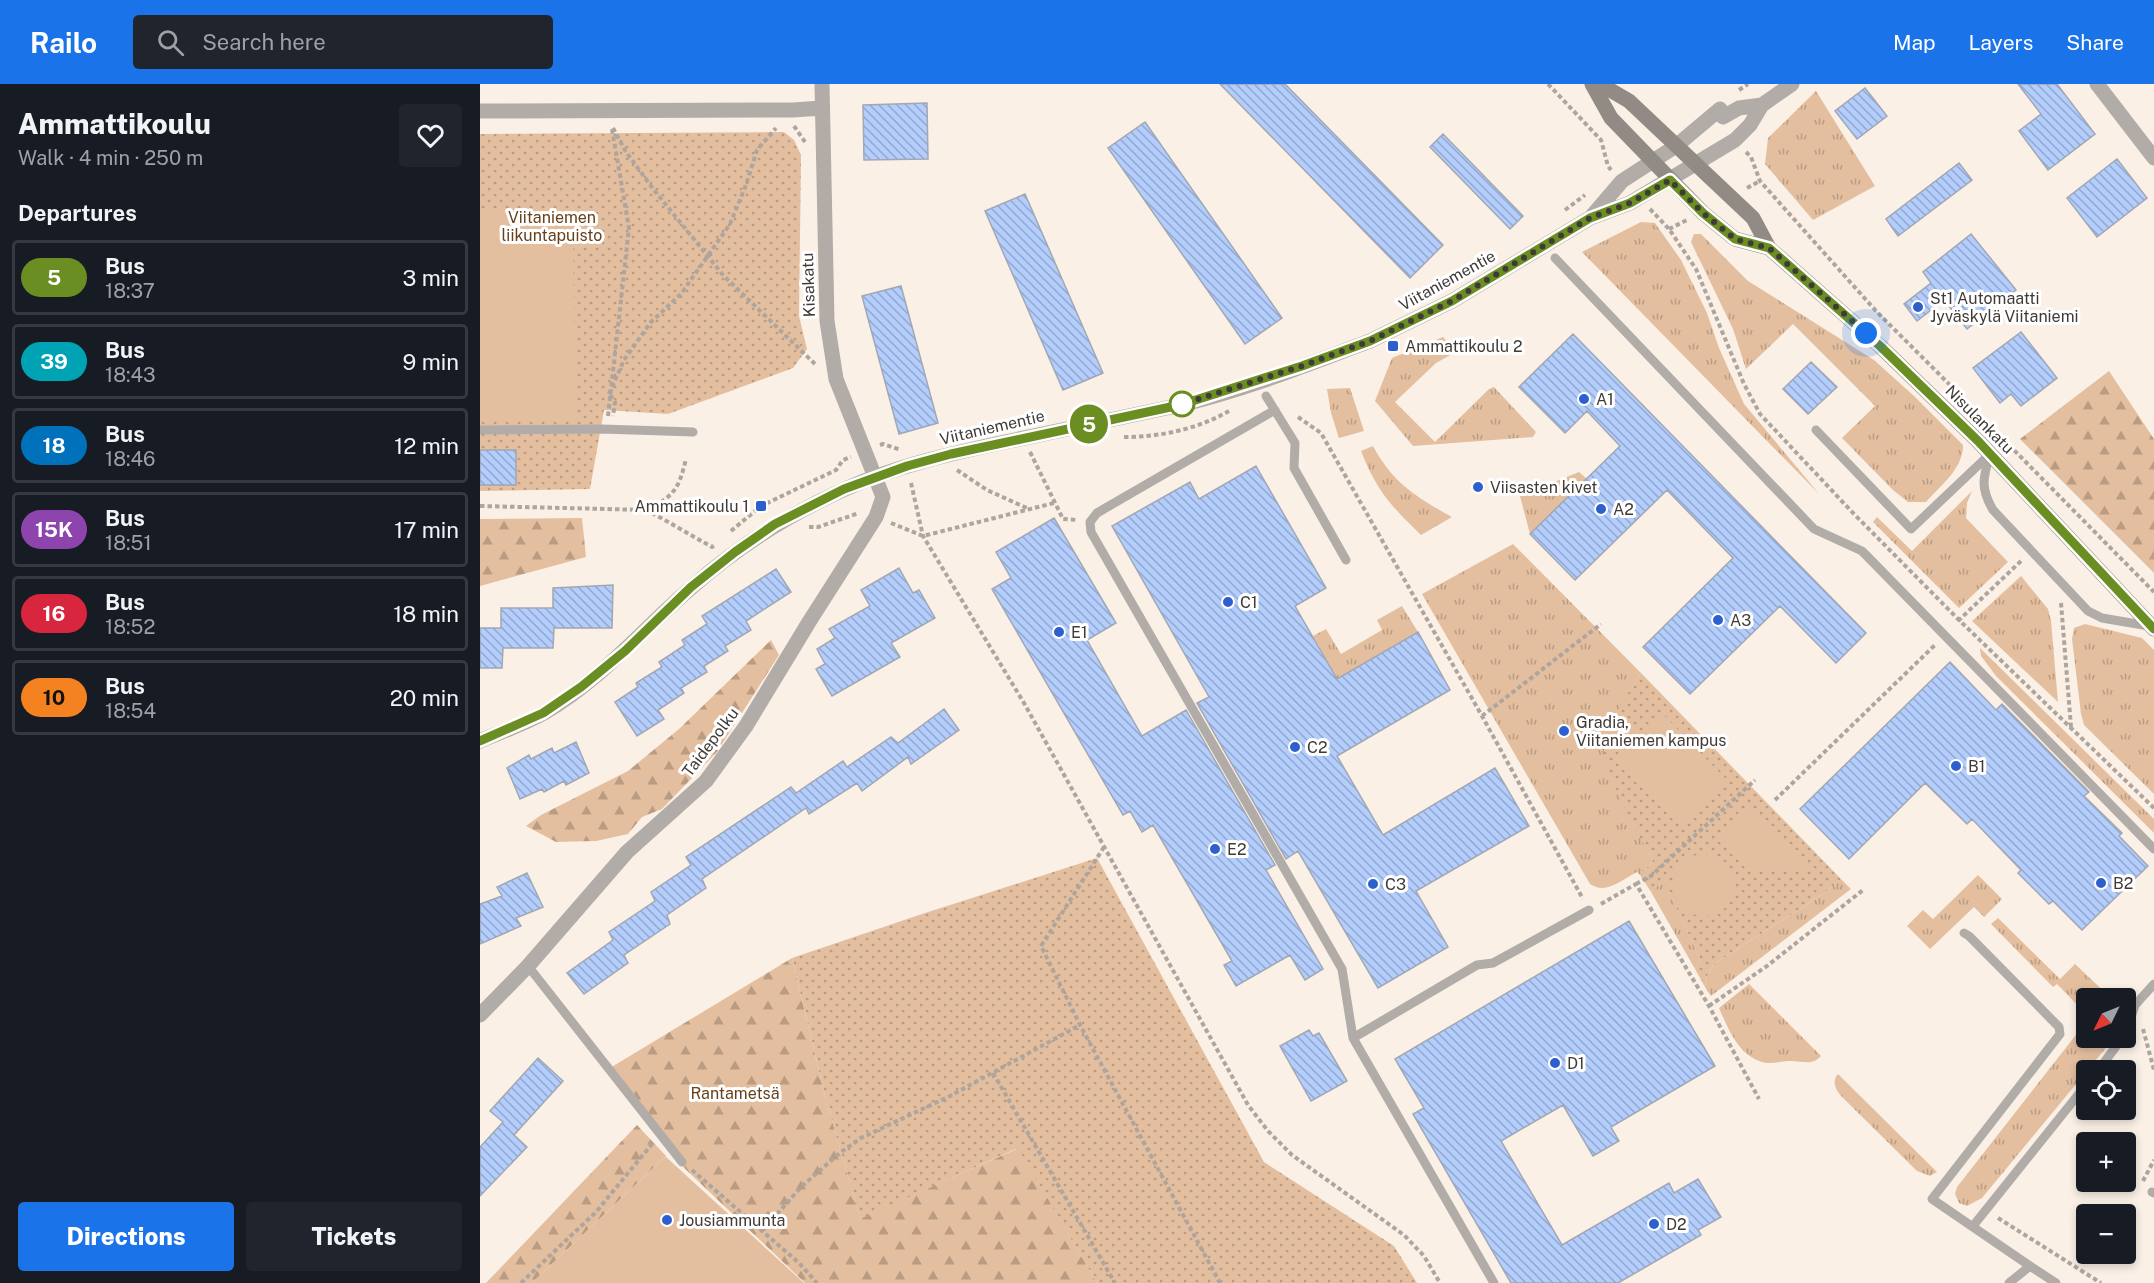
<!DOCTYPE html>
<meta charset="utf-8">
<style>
:root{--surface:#171b24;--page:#20242c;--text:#f1f3f6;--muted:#9ea1a6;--line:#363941;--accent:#1a73e8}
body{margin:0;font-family:"Public Sans",sans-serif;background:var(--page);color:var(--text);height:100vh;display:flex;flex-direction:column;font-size:22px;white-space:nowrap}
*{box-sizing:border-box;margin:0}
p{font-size:20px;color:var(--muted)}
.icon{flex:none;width:33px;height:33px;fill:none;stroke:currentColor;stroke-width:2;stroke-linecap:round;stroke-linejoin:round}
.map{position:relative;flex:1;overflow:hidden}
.panel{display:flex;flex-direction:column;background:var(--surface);width:480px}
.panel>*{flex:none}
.badge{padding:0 12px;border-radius:20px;font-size:21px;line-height:39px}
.needle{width:39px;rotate:227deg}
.buttons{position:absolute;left:1596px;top:904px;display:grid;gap:12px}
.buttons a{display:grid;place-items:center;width:60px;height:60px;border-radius:6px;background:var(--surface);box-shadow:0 3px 9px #0003;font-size:30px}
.you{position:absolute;width:30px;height:30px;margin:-15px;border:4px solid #fff;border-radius:50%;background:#1a73e8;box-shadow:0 0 0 9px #1a73e833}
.map>.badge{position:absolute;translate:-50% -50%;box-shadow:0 0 0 3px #fff}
h2{padding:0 18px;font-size:22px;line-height:54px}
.round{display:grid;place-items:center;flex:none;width:63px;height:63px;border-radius:6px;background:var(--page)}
.summary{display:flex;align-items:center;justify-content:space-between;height:102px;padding:0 18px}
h1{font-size:28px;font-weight:800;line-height:45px}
.button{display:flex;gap:12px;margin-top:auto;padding:12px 18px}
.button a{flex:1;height:69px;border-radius:6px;background:var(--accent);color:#fff;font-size:24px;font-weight:800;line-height:69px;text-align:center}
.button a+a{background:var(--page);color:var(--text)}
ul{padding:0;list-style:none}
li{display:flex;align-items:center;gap:18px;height:75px;margin:0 12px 9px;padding:0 6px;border:3px solid var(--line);border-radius:6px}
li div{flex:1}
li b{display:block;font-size:22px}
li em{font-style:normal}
li .badge{min-width:66px;font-weight:700;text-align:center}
header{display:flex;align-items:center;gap:36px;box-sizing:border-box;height:84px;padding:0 30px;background:var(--accent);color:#fff}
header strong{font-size:28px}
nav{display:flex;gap:33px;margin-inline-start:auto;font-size:21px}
.search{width:420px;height:54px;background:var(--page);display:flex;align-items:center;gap:15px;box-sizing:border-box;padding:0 21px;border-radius:6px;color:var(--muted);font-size:22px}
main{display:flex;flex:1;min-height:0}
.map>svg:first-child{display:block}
.grass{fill:url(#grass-tufts)}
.forest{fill:url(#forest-firs)}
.park{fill:url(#park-dots)}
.pitch{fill:#e4bf9f}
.building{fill:url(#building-back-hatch);stroke:#a1a7b3;stroke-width:1.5}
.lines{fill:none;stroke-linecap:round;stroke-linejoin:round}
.path{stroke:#aea59e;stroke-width:4;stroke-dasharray:4.5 3;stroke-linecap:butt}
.service{stroke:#b1aca8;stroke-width:9}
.minor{stroke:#b1aca8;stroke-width:15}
.tertiary{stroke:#b1aca8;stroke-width:15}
.secondary{stroke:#928b85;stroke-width:15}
.line-casing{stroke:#fff;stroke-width:14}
.line{stroke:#6b8e23;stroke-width:9}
.walk{stroke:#403b37;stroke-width:6;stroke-dasharray:0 10.8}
.poi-dot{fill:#2e5fce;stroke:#fff;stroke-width:2}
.stop-dot{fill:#fff;stroke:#6b8e23;stroke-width:3}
.labels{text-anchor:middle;stroke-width:6;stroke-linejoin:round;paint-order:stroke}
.park-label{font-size:16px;fill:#67411c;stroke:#fff}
.street-label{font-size:16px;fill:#403b37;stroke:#fff}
.poi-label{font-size:16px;fill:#403b37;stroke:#fff;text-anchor:start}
</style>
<header>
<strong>Railo</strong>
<div class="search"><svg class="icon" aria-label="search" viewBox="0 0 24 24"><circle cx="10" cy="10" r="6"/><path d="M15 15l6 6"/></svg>Search here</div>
<nav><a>Map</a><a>Layers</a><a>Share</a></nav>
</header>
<main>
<section class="panel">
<div class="summary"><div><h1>Ammattikoulu</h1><p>Walk · 4 min · 250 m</p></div><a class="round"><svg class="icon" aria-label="heart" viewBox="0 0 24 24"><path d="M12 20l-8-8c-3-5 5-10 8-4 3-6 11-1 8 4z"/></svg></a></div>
<h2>Departures</h2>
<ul>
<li><span class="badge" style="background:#6b8e23;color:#fff">5</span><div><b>Bus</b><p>18:37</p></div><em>3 min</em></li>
<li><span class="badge" style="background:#00a3b4;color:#fff">39</span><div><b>Bus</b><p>18:43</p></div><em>9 min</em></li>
<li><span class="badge" style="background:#0072bc;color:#fff">18</span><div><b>Bus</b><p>18:46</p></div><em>12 min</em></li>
<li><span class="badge" style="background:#8e44ad;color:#fff">15K</span><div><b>Bus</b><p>18:51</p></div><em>17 min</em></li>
<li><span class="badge" style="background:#d7263d;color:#fff">16</span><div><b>Bus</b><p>18:52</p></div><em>18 min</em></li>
<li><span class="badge" style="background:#f58220;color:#111">10</span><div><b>Bus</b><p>18:54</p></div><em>20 min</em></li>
</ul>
<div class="button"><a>Directions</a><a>Tickets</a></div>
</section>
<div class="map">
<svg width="1674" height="1199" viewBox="0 0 1674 1199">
<defs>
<pattern id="grass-tufts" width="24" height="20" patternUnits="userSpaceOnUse" patternTransform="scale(1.5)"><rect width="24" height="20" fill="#e4bf9f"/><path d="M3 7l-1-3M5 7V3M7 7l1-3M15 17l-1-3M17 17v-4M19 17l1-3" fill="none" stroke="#ba9c82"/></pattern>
<pattern id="forest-firs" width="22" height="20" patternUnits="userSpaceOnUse" patternTransform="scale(1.5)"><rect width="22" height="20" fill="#e4bf9f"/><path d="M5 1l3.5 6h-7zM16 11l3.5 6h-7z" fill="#ba9c82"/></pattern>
<pattern id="park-dots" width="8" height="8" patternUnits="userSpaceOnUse" patternTransform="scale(1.5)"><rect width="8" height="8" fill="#e4bf9f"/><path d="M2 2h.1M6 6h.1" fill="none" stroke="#ba9c82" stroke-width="1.8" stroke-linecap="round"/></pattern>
<pattern id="building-back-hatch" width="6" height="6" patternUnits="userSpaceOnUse" patternTransform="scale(1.5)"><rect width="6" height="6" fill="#b3cdfd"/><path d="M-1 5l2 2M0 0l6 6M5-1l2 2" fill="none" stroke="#93a8ce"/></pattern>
</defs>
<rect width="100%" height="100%" fill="#fbf0e6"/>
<path class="grass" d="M 1336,7 L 1395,102 L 1333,136 L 1285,80 L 1288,54 Z
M 1161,138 L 1175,139 L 1201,176 L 1227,229 L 1239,264 L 1264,320 L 1340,411 L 1102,168 Z
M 1214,150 L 1221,150 L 1268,197 L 1394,276 L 1434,312 L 1483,361 C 1483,385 1461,401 1446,418 L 1428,418 L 1413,406 L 1362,354 L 1395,322 L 1313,240 L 1266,285 L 1253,245 L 1211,158 Z
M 963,253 L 976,268 L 956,279 L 915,318 L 955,358 L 1009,305 L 1014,303 L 1056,348 L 1053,353 L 933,362 L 895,317 L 912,274 Z
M 870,304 L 884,347 L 859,354 L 851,329 L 847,305 Z
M 893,362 C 913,399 936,413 972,433 L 941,451 C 910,421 897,407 881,367 Z
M 1099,388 L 1107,395 L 1050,450 L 1040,412 Z
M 1492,407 L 1487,419 L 1486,434 L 1528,478 L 1479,524 L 1393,438 L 1397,433 L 1432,467 Z
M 1033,460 L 1161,589 L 1142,620 L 1151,736 L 1173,777 L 1160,791 L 1157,788 C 1141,796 1126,811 1110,800 L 942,510 Z
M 1541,492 L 1568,525 L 1571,537 L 1578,618 L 1492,537 Z
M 922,522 L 938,548 L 857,595 L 833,552 L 846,545 L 861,570 L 902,546 L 897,536 Z
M 1605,540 L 1662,554 L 1674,566 L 1674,710 L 1604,641 L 1601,630 L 1592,555 L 1594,544 Z
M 1500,564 L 1674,735 L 1674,749 L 1516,592 L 1501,572 Z
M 1498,791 L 1522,815 L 1504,833 L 1494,823 L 1450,865 L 1427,842 L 1443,826 L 1453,835 Z
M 1184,795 L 1220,875 L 1215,885 L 1171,808 Z
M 1361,795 L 1371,805 L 1231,912 L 1225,903 L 1227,892 L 1234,880 L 1343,810 Z
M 1518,834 L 1580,895 L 1595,880 L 1632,915 L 1606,915 L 1606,930 L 1577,900 L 1573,903 L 1511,840 Z
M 1269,900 L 1341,972 C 1332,982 1323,977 1310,977 C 1301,977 1290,981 1282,978 C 1258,971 1248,944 1239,924 Z
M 1606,938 L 1606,954 L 1634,954 L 1502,1114 L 1487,1122 L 1479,1119 L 1475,1110 L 1477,1103 Z
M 1358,990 L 1457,1088 L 1450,1092 L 1437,1087 L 1362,1013 C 1356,1006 1351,998 1358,990 Z"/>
<path class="forest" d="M 1629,287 L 1674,355 L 1674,489 L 1540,355 Z
M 102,434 L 106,473 L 0,502 L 0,435 Z
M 291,556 L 299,571 L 237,668 L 182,725 L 162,733 L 148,750 L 116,757 L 76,758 L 46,742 L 61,731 L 148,687 L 199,645 Z
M 312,874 L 344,1008 L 380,1134 L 539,1064 L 617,1199 L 325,1199 L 199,1079 L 130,984 Z
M 157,1041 L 186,1072 L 52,1199 L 6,1199 Z"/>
<path class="park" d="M 304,48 L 314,56 L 321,71 L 319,232 L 327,265 L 313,284 L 188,330 L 124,326 L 110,405 L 0,407 L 0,50 Z
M 1161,589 L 1361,795 L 1343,810 L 1234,880 L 1227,892 L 1225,903 L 1215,885 L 1220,875 L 1184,796 L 1171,808 L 1160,791 L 1173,777 C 1159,752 1125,692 1124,665 C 1124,642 1149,609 1161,589 Z
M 617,774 L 784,1078 L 914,1162 L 937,1199 L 617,1199 L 538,1064 L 380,1135 L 344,1008 L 312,874 L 442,830 Z"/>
<path class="pitch" d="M 0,125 L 93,125 L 95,336 L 0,336 Z
M 1181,628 L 1247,696 L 1202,739 L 1136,672 Z
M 1269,725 L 1277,730 L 1326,780 L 1328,784 L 1326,787 L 1274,787 L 1268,786 L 1242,758 L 1241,748 L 1262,726 Z
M1193 801a31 31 0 1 1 62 0a31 31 0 1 1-62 0Z
M 186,1072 L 186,1073 L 324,1199 L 52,1199 Z"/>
<path class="building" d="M 740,0 L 805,0 L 963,161 L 930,194 Z
M 1538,0 L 1577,0 L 1615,50 L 1568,86 L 1539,47 L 1561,30 Z
M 1385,4 L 1407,32 L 1377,55 L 1355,27 Z
M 447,19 L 448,75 L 384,76 L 383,21 Z
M 665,38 L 802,234 L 765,260 L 628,64 Z
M 963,50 L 1043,132 L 1030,145 L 950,63 Z
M 1637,75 L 1667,114 L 1617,153 L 1587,114 Z
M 1479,79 L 1492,96 L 1418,152 L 1406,135 Z
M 545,110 L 623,289 L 583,306 L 505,127 Z
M 1491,150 L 1536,206 L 1487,245 L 1464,216 L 1437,237 L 1424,220 L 1451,199 L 1443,188 Z
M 421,202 L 458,339 L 419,350 L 382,212 Z
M 1541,248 L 1577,294 L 1541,322 L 1531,310 L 1520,319 L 1493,284 Z
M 1093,250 L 1386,549 L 1356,579 L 1300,522 L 1210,610 L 1163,563 L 1253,474 L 1187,406 L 1095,496 L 1050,450 L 1140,362 L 1107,327 L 1085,349 L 1039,303 Z
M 1331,278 L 1357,303 L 1328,330 L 1303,305 Z
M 0,366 L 36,366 L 36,401 L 0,401 Z
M 776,382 L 846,504 L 815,522 L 857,595 L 938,548 L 970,606 L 857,672 L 903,751 L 1015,684 L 1049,742 L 936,807 L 968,863 L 898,904 L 818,767 L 806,775 L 717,619 L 729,613 L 632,442 L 710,398 L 719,415 Z
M 574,434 L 636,539 L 607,556 L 662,652 L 706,626 L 795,781 L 786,786 L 843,885 L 825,896 L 810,871 L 756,902 L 744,881 L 752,877 L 673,741 L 662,748 L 650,727 L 643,731 L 512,505 L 531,494 L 516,468 Z
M 419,484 L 433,509 L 439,506 L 455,534 L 411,559 L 420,573 L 352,612 L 336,585 L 345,580 L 337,565 L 355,554 L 349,545 L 390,522 L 381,506 Z
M 296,485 L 311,508 L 266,537 L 271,546 L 245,562 L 248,567 L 224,582 L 227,588 L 201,604 L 204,609 L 178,626 L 184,635 L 157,652 L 135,618 L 158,603 L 156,599 L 182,583 L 179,578 L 205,561 L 202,556 L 227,540 L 222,532 Z
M 133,501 L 132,544 L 74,544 L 73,564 L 23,564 L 22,584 L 0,584 L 0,544 L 21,544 L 21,524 L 73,524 L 73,504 Z
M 1470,578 L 1516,626 L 1522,620 L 1609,708 L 1604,712 L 1642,749 L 1639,752 L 1668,782 L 1602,846 L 1573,817 L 1569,820 L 1538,789 L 1541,786 L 1492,735 L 1487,740 L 1445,699 L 1369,775 L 1320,725 Z
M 464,625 L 479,646 L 431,680 L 428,673 L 382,707 L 377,699 L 329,730 L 326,724 L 222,795 L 226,804 L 187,831 L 190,840 L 144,871 L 148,879 L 104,910 L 87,889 L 133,856 L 129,848 L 175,817 L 171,808 L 211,781 L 206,773 L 311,703 L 316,709 L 363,677 L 367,683 L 411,653 L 418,659 Z
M 96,658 L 109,689 L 86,701 L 84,697 L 64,708 L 62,705 L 40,715 L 27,684 L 49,671 L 51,675 L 72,664 L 74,669 Z
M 47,789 L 63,823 L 36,834 L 41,842 L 0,860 L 0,820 L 22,812 L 17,803 Z
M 1149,837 L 1235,982 L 1131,1043 L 1139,1057 L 1113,1072 L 1083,1021 L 1021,1057 L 1082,1161 L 1189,1099 L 1194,1109 L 1218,1095 L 1241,1133 L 1218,1146 L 1221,1151 L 1138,1199 L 1031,1199 L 933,1030 L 944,1024 L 915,975 Z
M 829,946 L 833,952 L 839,949 L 867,997 L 831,1017 L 800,962 Z
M 58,974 L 83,997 L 34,1051 L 47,1063 L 0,1112 L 0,1063 L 23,1038 L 10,1027 Z"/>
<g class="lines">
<path class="path" d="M 1068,0 L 1121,56 L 1128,82 L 1131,86
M 1259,6 L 1268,0
M 314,42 L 325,58
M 133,44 L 146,68 L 174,106 L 243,191 L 336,281
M 1266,68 L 1271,73 L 1280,97 L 1396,227 L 1488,319
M 1267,104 L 1280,97
M 1170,125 L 1189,145 L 1216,185 L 1264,300 L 1280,330 L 1374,430 L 1479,536 L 1674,724
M 1085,126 L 1105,111
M 1189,145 L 1207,136
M 129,310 L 144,276 L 171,238 L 201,210 L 250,140 L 266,101 L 277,66 L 296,44
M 130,311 L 135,318 L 133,332
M 128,332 L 149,144 L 132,45
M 818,333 L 841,349 L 1002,632 L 1103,815
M 644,353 C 680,353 718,345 749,327
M 400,361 L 403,360 L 421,366
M 1529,361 L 1674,508
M 550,368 L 583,435 L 597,436
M 477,386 L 507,406 L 549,425
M 431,399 L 443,452 L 544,619 L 768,1021 L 788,1047 L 812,1071 L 924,1151 L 944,1172 L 960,1199
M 0,422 L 167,426 L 232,463 L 234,462
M 168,426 C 195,411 199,404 206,375
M 411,439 L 443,452 L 574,419
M 329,443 L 338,443 L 379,429
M 251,447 L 281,422 L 356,386 L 363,376 L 371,373
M 1581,519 L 1591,643
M 1478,537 L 1542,476
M 1002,632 L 1121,540
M 1295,716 L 1456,560
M 624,763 L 561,862 L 600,941 L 740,1199
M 1156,800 L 1171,792 L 1275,696
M 1121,820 L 1156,800 L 1229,922 L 1279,1015
M 1229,922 L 1287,882 L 1383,806
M 1663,945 L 1674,986
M 513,989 L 635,1199
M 212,1086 L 319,1179 L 337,1199
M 1663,1097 L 1674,1076
M 1518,1134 L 1621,1199
M 282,1147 L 321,1103 L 361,1068 L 381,1054 L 470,1012 L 600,941
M 41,1199 L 116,1128 L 172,1060"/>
<path class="service" d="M 1075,174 L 1334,445 L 1382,467 L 1674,765
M 786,312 L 815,359 L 814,384 L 866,476
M 795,326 L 617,429 L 610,438 L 611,448 L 862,885 L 873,954 L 1014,1199
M 0,346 L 122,345 L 213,348
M 1336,346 L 1431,445 L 1508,372
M 1510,370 C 1503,394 1500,404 1513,426 L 1608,527 L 1622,534 L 1669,542
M 1484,849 L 1489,852 L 1579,943 L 1580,950 L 1452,1115 L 1550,1182 L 1529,1199
M 48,882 L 202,1078
M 1646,948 L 1655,921 L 1674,900
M 873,954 L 997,881 L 1013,879 L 1109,826
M 1618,987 L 1642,954
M 1672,1108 L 1674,1109
M 1493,1142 L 1606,1001
M 1550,1182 L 1576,1199"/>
<path class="minor" d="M 1617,0 L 1674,74
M 0,27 L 313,26 L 342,24
M 0,657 C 21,648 44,640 64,629 C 121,596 163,545 212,503 C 257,463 308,431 363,406 C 415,382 473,369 530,357 C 585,345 641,334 696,322 C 762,307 827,281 890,257
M 0,931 L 48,882 L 147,768 L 226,697 L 266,642 L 329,538 L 396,433 L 403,413 L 356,295 L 347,237 L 342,0"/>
<path class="tertiary" d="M 1112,132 L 1142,97 L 1196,62 L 1240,25 L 1243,33 L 1259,24 L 1282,21
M 890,257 L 972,217 L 1110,134 L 1150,119 L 1255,56 L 1270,41 L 1282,21 L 1312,0"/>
<path class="secondary" d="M 1112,0 L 1131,34 L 1223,129 L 1255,155 L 1289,164
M 1120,0 L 1149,17 L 1273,134 L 1289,164 L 1400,262 L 1498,357 L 1674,545"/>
</g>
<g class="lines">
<defs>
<path id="line" d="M 0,657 L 63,629 L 101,603 L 145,567 L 211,503 L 255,468 L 295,440 L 364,405 L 427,382 L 471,370 L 700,321 L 822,282 L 890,257 L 972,217 L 1110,134 L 1150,119 L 1190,96 L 1223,129 L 1255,155 L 1289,164 L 1400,262 L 1498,357 L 1674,545"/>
</defs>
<use href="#line" class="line-casing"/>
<use href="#line" class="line"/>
<path class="walk" d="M 702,320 L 700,321 L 822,282 L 890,257 L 972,217 L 1110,134 L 1150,119 L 1190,96 L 1223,129 L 1255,155 L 1289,164 L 1386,249"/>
</g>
<g class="poi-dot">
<circle cx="1438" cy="223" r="6"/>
<rect x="907" y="256" width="12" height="12" rx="3"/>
<circle cx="1104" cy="315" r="6"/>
<circle cx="998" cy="403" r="6"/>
<rect x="275" y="416" width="12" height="12" rx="3"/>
<circle cx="1121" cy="425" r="6"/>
<circle cx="748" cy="518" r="6"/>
<circle cx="1238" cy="536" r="6"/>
<circle cx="579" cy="548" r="6"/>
<circle cx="1084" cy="647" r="6"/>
<circle cx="815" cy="663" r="6"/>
<circle cx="1476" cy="682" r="6"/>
<circle cx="735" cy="765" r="6"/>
<circle cx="1621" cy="799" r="6"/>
<circle cx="893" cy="800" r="6"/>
<circle cx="1075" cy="979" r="6"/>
<circle cx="187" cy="1136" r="6"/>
<circle cx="1174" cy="1140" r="6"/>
</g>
<circle class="stop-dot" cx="702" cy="320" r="12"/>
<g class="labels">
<g class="park-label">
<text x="72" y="139">Viitaniemen<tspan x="72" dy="18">liikuntapuisto</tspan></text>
<text x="255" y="1015">Rantametsä</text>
</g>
<g class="street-label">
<text transform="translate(967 196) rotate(-29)" y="6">Viitaniementie</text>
<text transform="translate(328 201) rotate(-92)" y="6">Kisakatu</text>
<text transform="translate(1500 335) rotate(45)" y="6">Nisulankatu</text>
<text transform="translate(512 343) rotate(-13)" y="6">Viitaniementie</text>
<text transform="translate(230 658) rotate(-53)" y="6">Taidepolku</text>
</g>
<g class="poi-label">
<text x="1450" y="220">St1 Automaatti<tspan x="1450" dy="18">Jyväskylä Viitaniemi</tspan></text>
<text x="925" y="268">Ammattikoulu 2</text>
<text x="1116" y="321">A1</text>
<text x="1010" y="409">Viisasten kivet</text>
<text x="269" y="428" text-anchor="end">Ammattikoulu 1</text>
<text x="1133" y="431">A2</text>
<text x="760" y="524">C1</text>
<text x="1250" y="542">A3</text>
<text x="591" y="554">E1</text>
<text x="1096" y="644">Gradia,<tspan x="1096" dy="18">Viitaniemen kampus</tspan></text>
<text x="827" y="669">C2</text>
<text x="1488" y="688">B1</text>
<text x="747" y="771">E2</text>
<text x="1633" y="805">B2</text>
<text x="905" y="806">C3</text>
<text x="1087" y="985">D1</text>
<text x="199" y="1142">Jousiammunta</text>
<text x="1186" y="1146">D2</text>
</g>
</g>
</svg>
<div class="buttons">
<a><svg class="needle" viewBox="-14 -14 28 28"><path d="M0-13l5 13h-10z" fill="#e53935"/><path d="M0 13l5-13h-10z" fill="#9ea1a6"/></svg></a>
<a><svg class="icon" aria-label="locate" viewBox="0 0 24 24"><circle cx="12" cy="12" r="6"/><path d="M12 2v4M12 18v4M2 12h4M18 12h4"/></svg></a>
<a>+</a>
<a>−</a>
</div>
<div class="you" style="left:1386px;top:249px"></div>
<b class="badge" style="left:609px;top:340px;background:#6b8e23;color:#fff">5</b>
</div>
</main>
